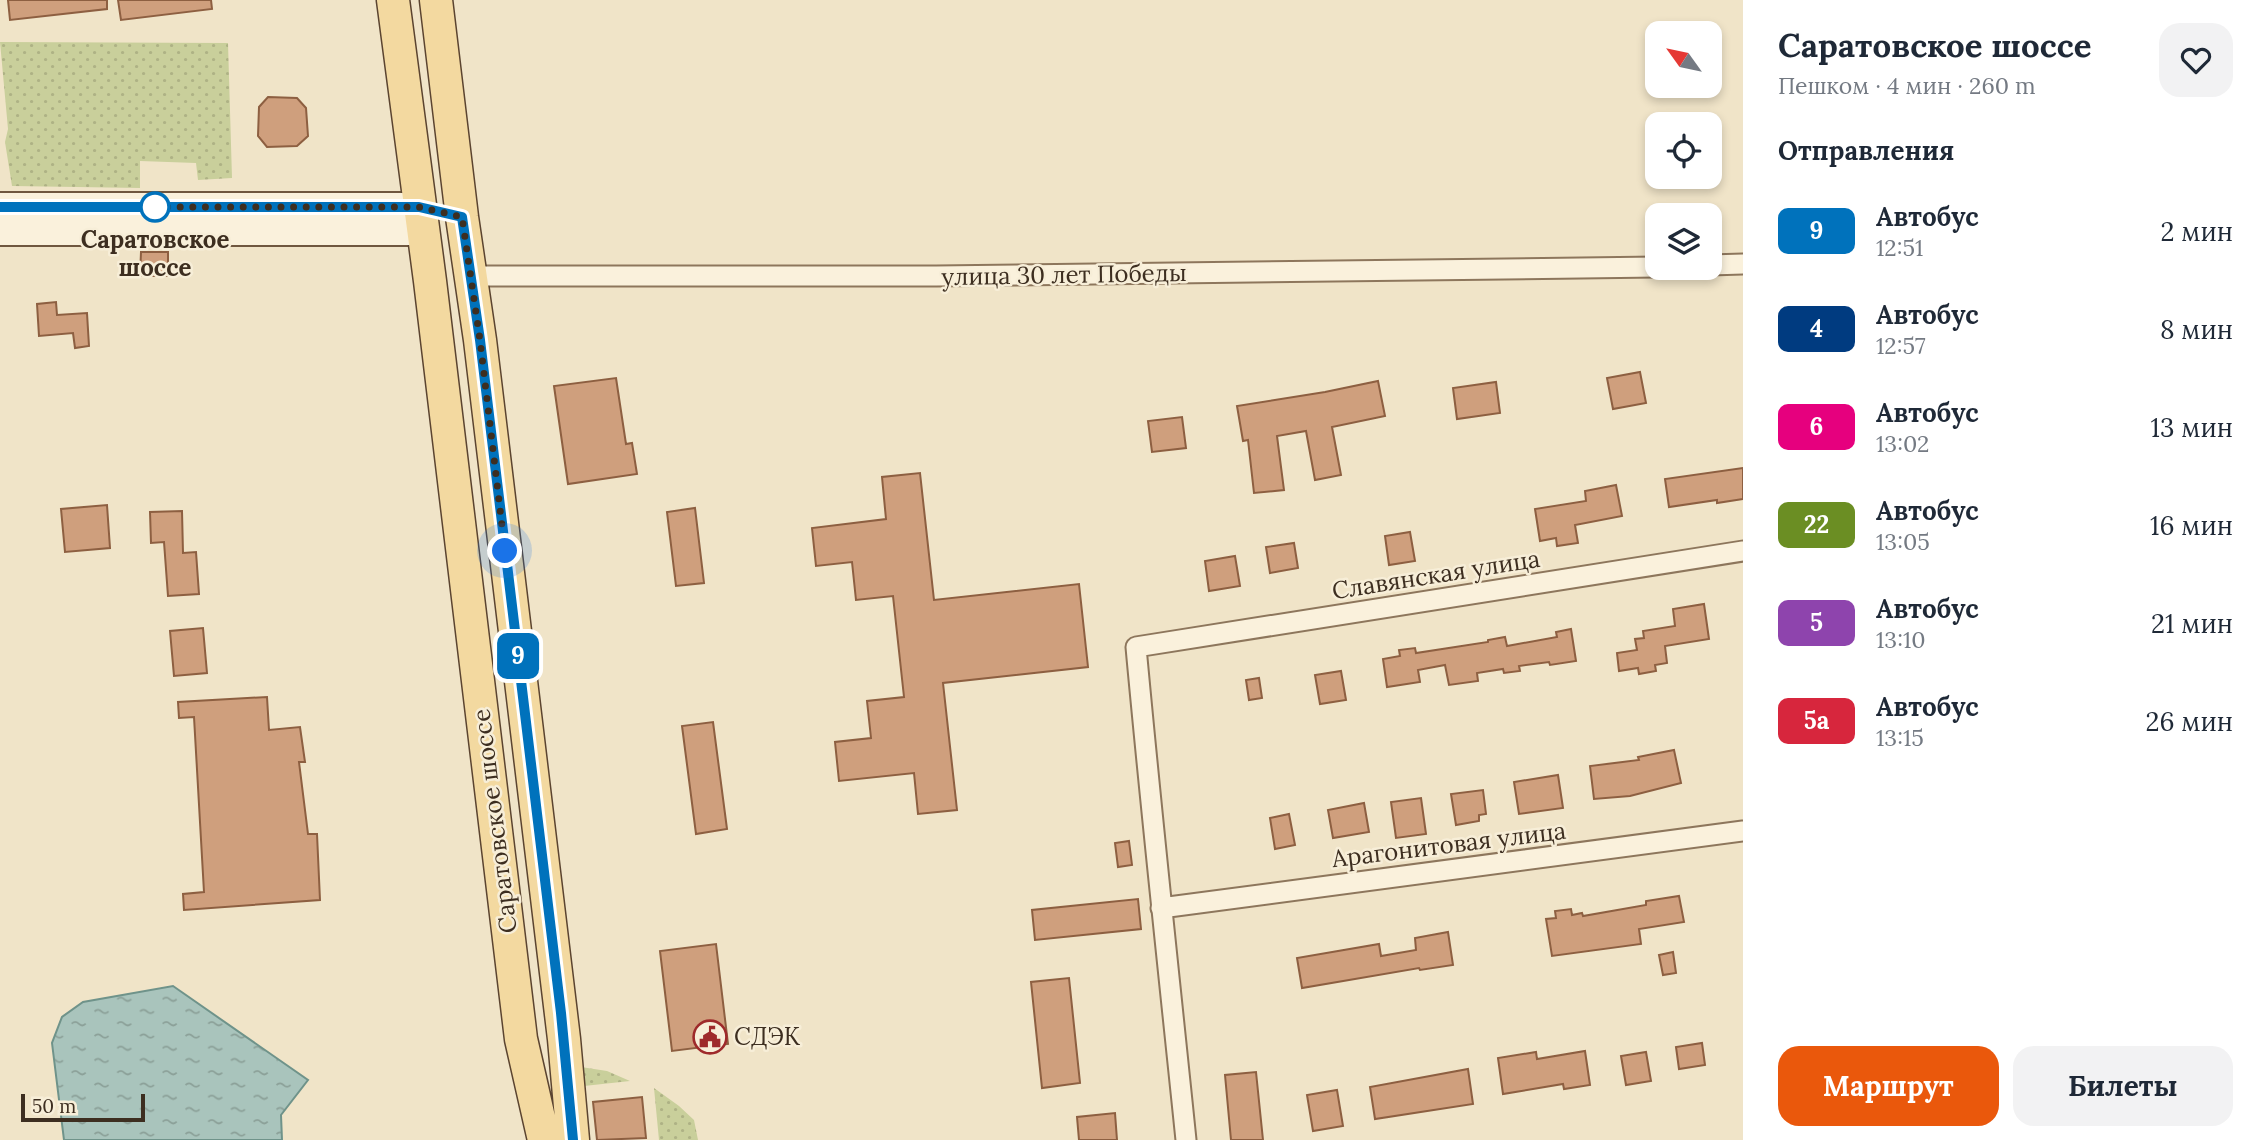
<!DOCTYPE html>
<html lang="ru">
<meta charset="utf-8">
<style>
:root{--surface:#fff;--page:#f2f2f3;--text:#1f2937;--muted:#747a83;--accent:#ea580c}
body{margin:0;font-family:Lora,serif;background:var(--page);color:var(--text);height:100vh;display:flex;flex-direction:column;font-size:26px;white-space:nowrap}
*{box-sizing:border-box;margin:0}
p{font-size:23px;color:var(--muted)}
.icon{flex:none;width:38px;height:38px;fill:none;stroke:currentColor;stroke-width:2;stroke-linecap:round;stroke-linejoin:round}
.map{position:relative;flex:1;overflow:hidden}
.details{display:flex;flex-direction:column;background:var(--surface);width:525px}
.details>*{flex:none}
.badge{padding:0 14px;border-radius:10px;font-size:24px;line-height:46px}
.needle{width:46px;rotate:303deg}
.fabs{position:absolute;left:1645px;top:21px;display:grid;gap:14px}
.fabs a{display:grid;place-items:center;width:77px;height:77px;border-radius:14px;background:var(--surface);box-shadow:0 4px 10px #0003;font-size:35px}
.scale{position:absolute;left:21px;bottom:18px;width:124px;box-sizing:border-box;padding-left:7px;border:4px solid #3d2e20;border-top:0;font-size:19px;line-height:24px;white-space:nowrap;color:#3d2e20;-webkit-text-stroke:5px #f7eed8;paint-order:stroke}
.you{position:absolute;width:35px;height:35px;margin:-18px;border:5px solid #fff;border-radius:50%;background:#1a73e8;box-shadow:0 0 0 10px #1a73e833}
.map>.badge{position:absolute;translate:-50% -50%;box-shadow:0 0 0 4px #fff}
h2{padding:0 35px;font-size:26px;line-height:63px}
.round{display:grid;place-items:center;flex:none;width:74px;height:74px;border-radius:21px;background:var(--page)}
.overview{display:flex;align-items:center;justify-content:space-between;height:119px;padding:0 35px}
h1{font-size:33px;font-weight:700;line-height:52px}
.action{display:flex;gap:14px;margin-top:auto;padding:14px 35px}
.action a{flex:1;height:80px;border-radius:21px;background:var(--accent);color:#fff;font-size:28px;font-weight:700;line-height:80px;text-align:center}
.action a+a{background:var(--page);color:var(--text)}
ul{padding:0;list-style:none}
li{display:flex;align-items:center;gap:21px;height:98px;padding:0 35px}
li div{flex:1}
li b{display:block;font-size:26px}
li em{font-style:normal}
li .badge{min-width:77px;font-weight:700;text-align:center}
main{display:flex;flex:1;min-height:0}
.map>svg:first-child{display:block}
.grass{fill:url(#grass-dots)}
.water{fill:url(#water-ripples);stroke:#6f938a;stroke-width:2}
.building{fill:#cf9f7d;stroke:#8d5f41;stroke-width:2}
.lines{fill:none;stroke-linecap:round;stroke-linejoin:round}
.street-casing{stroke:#8d765c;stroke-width:23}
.secondary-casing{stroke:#6f573f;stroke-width:32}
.primary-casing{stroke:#5b4430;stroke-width:35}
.street{stroke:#faf1dc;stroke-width:19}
.secondary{stroke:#faf1dc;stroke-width:28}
.primary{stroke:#f3d9a0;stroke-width:32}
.line-casing{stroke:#fff;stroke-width:16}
.line{stroke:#0072bc;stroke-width:10}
.walk{stroke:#3d2e20;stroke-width:7;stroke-dasharray:0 12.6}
.stop-dot{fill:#fff;stroke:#0072bc;stroke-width:3.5}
.labels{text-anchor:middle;stroke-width:5;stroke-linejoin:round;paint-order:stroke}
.stop-label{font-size:24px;font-weight:bold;fill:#3d2e20;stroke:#f7eed8}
.street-label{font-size:24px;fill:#3d2e20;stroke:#f7eed8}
.poi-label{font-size:24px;fill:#3d2e20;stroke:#f7eed8;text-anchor:start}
</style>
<main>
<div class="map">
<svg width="1743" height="1140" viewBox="0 0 1743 1140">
<defs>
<pattern id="grass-dots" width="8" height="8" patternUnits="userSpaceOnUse" patternTransform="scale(1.75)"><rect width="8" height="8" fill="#c9cf9b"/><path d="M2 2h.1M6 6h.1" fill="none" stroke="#aeb285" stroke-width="1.8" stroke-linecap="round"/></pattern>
<pattern id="water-ripples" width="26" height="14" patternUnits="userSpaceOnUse" patternTransform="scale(1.75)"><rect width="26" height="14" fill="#a9c4bc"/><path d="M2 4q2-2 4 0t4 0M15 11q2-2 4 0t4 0" fill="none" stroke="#8ba098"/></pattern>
</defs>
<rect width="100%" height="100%" fill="#f0e4c8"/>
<path class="grass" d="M 0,42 L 228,43 L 232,178 L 198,180 L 196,163 L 140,161 L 140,188 L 12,186 L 5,142 L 8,129 Z
M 581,1067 L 607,1071 L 630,1081 L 584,1086 Z
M 654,1088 L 679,1106 L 694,1120 L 698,1140 L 659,1140 Z"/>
<path class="water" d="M 173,986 L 308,1080 L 281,1115 L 282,1140 L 64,1140 L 52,1043 L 62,1017 L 83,1002 Z"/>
<path class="building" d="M 8,0 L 107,0 L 107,9 L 10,20 Z
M 118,0 L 211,0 L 212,9 L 121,20 Z
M 268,97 L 297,98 L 306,108 L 308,136 L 297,146 L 267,147 L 258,136 L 259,107 Z
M 141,252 L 168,252 L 168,276 L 140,276 Z
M 56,302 L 57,315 L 87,313 L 89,346 L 75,348 L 73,333 L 39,336 L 37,304 Z
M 1640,372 L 1646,403 L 1613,409 L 1607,378 Z
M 616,378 L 626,444 L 632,443 L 637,474 L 568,484 L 554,386 Z
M 1378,381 L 1385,416 L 1332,427 L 1341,475 L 1315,480 L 1306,431 L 1277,436 L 1284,490 L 1254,493 L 1248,440 L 1243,441 L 1237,406 L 1325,392 Z
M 1496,382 L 1500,413 L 1457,419 L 1453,388 Z
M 1182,417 L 1186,448 L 1152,452 L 1148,421 Z
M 1743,468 L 1743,499 L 1717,503 L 1717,500 L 1669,507 L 1665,479 Z
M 920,473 L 934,600 L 1079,584 L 1088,667 L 943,683 L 957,810 L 918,814 L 914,773 L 839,781 L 835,742 L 871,738 L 867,701 L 904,697 L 893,596 L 856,600 L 852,562 L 816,566 L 812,528 L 886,519 L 882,477 Z
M 1616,485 L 1622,516 L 1575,525 L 1578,543 L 1557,546 L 1556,538 L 1540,541 L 1535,509 L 1586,501 L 1585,491 Z
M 107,505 L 110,548 L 65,552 L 61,509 Z
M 695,508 L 704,583 L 676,586 L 667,512 Z
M 182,511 L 183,553 L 196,552 L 199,594 L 168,596 L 164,542 L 151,543 L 150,512 Z
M 1410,532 L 1415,561 L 1389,565 L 1385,536 Z
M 1294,543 L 1298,568 L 1270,573 L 1266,547 Z
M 1235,556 L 1240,586 L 1209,591 L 1205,561 Z
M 1704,604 L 1709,639 L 1665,646 L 1667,663 L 1655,665 L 1656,671 L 1639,674 L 1638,668 L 1619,671 L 1617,653 L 1637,650 L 1635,639 L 1644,638 L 1643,631 L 1675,626 L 1673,609 Z
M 203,628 L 207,673 L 174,676 L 170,631 Z
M 1571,629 L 1576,661 L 1550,665 L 1549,662 L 1519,666 L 1520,671 L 1504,673 L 1503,669 L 1477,673 L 1478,681 L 1449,685 L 1445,665 L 1418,670 L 1420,682 L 1387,687 L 1383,659 L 1400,656 L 1399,650 L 1415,648 L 1416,653 L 1488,642 L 1488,640 L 1505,637 L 1507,646 L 1557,637 L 1556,632 Z
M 1341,671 L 1346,700 L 1320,704 L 1315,675 Z
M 1259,678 L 1262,698 L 1249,700 L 1246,680 Z
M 267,697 L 269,730 L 300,727 L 305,762 L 299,762 L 308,834 L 317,834 L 320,900 L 184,910 L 183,894 L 204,892 L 194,717 L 179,718 L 178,702 Z
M 713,722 L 727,829 L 696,834 L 682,726 Z
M 1674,750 L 1681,783 L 1630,796 L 1594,799 L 1590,766 L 1639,760 L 1638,757 Z
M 1558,775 L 1563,808 L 1519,814 L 1514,782 Z
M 1483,790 L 1486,814 L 1479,815 L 1479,821 L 1456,825 L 1451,794 Z
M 1421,798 L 1426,834 L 1396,838 L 1391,802 Z
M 1364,803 L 1369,832 L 1333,838 L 1328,810 Z
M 1289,814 L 1295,845 L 1275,849 L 1270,818 Z
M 1129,841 L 1132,865 L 1118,867 L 1115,843 Z
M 1679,896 L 1684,922 L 1639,929 L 1641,944 L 1552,956 L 1546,919 L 1556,918 L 1555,911 L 1571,909 L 1572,915 L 1582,913 L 1583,916 L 1646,905 L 1646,901 Z
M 1138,899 L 1141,929 L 1035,940 L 1032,910 Z
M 1448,932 L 1453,965 L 1420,970 L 1419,968 L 1302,988 L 1297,958 L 1379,944 L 1381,956 L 1416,950 L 1415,938 Z
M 716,944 L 728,1044 L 672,1051 L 660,951 Z
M 1673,952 L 1676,973 L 1663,975 L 1659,955 Z
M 1069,978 L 1080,1083 L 1042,1088 L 1031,982 Z
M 1702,1043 L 1705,1065 L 1679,1069 L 1676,1047 Z
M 1585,1051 L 1590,1085 L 1564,1089 L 1563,1084 L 1503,1094 L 1498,1058 L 1536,1052 L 1537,1059 Z
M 1646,1052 L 1651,1081 L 1626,1085 L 1621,1056 Z
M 1468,1069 L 1473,1104 L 1375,1119 L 1370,1087 Z
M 1256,1072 L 1263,1140 L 1231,1140 L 1225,1075 Z
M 1337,1090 L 1343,1126 L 1313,1131 L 1307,1095 Z
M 642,1097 L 646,1138 L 597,1140 L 593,1102 Z
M 1115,1113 L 1117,1140 L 1079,1140 L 1077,1117 Z"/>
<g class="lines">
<defs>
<path id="street" d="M 1710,265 L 1743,264
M 471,276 L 936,276 L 1657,267
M 1161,908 L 1743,831
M 1186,1140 C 1169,975 1151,811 1136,647 L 1743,551"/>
<path id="secondary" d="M 0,207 L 419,207
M 0,231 L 423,231"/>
<path id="primary" d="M 393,0 L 430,281 L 521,1039 L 544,1140
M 436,0 L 462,217 L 480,340 L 564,1039 L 573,1140"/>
</defs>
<use href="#street" class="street-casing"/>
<use href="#secondary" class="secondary-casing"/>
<use href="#primary" class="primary-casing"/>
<use href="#street" class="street"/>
<use href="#secondary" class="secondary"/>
<use href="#primary" class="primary"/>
</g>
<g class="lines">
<defs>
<path id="line" d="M 0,207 L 419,207 L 462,217 L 480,340 L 561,1013 L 573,1140"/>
</defs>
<use href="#line" class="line-casing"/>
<use href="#line" class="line"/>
<path class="walk" d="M 155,207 L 419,207 L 462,217 L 480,340 L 505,551"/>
</g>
<defs>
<symbol id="civic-ring" viewBox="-11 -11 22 22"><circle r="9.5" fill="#f7eed8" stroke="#9e2a2b" stroke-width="1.5"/><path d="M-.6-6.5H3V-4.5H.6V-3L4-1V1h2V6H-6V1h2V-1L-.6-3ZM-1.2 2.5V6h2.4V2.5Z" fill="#9e2a2b"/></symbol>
</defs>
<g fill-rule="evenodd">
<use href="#civic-ring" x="691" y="1018" width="38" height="38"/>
</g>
<circle class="stop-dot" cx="155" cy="207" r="14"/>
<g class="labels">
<g class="stop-label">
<text x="155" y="248">Саратовское<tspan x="155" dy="28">шоссе</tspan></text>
</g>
<g class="street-label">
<text transform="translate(1064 275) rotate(-1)" y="8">улица 30 лет Победы</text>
<text transform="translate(1436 575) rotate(-9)" y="8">Славянская улица</text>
<text transform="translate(495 821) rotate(-97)" y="8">Саратовское шоссе</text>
<text transform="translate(1449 845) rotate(-7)" y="8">Арагонитовая улица</text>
</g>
<g class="poi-label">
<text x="734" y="1045">СДЭК</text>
</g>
</g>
</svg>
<div class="fabs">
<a><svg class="needle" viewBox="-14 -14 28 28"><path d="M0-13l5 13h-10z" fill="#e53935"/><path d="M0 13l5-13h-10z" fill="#747a83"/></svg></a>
<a><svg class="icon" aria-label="locate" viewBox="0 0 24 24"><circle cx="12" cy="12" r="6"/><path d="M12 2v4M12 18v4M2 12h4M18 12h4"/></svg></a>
<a><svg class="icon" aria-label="layers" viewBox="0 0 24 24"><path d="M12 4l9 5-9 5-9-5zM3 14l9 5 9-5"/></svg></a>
</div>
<div class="scale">50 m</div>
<div class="you" style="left:505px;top:551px"></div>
<b class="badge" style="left:518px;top:656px;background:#0072bc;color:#fff">9</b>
</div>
<section class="details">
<div class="overview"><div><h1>Саратовское шоссе</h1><p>Пешком · 4 мин · 260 m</p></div><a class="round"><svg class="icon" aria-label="heart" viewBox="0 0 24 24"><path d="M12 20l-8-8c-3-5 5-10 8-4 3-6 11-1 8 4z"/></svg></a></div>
<h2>Отправления</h2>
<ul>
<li><span class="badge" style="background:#0072bc;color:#fff">9</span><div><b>Автобус</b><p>12:51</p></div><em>2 мин</em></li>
<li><span class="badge" style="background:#003b80;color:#fff">4</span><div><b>Автобус</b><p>12:57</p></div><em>8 мин</em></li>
<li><span class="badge" style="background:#e6007e;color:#fff">6</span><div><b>Автобус</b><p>13:02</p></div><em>13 мин</em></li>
<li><span class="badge" style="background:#6b8e23;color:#fff">22</span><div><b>Автобус</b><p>13:05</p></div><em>16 мин</em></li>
<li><span class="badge" style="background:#8e44ad;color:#fff">5</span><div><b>Автобус</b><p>13:10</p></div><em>21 мин</em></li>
<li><span class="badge" style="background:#d7263d;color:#fff">5а</span><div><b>Автобус</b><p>13:15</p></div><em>26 мин</em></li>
</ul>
<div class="action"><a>Маршрут</a><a>Билеты</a></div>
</section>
</main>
